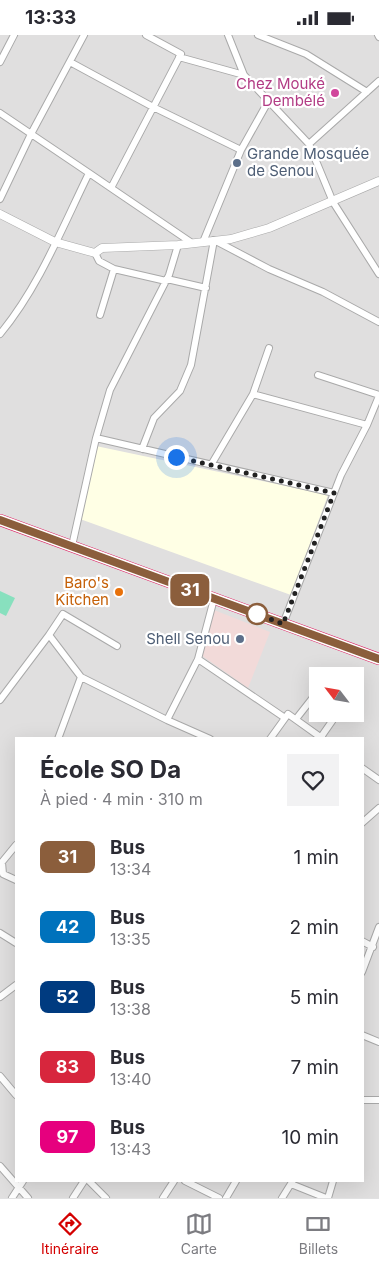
<!DOCTYPE html>
<html lang="fr">
<meta charset="utf-8">
<style>
:root{--surface:#fff;--page:#f2f2f3;--text:#2b2b33;--muted:#7c7c81;--line:#e1e1e2;--accent:#d40000}
body{margin:0;font-family:Inter,sans-serif;background:var(--page);color:var(--text);height:100vh;display:flex;flex-direction:column;font-size:19px;white-space:nowrap}
*{box-sizing:border-box;margin:0}
p{font-size:16px;color:var(--muted)}
.icon{flex:none;width:28px;height:28px;fill:none;stroke:currentColor;stroke-width:2;stroke-linecap:round;stroke-linejoin:round}
.map{position:relative;flex:1;overflow:hidden}
.side{position:absolute;left:15px;top:702px;width:349px;height:445px;display:flex;flex-direction:column;background:var(--surface);border-radius:0px;box-shadow:0 5px 20px #0002}
.side>*{flex:none}
.badge{padding:0 10px;border-radius:8px;font-size:18px;line-height:32px}
.needle{width:32px;rotate:301deg}
.tools{position:absolute;left:309px;top:632px;display:grid;gap:10px}
.tools a{display:grid;place-items:center;width:55px;height:55px;border-radius:0px;background:var(--surface);box-shadow:0 5px 20px #0002;font-size:25px}
.you{position:absolute;width:25px;height:25px;margin:-12px;border:4px solid #fff;border-radius:50%;background:#1a73e8;box-shadow:0 0 0 8px #1a73e833}
.map>.badge{position:absolute;translate:-50% -50%;box-shadow:0 0 0 2px #fff}
.round{display:grid;place-items:center;flex:none;width:52px;height:52px;border-radius:0px;background:var(--page)}
.summary{display:flex;align-items:center;justify-content:space-between;height:85px;padding:0 25px}
h1{font-size:24px;font-weight:700;line-height:38px}
ul{padding:0;list-style:none}
li{display:flex;align-items:center;gap:15px;height:70px;padding:0 25px}
li div{flex:1}
li b{display:block;font-size:19px}
li em{font-style:normal}
li .badge{min-width:55px;font-weight:700;text-align:center}
.status{display:flex;justify-content:space-between;align-items:center;height:35px;padding:0 25px;background:var(--surface);direction:ltr}
.status svg{height:14px;fill:currentColor}
.dock{display:flex;justify-content:space-around;align-items:center;height:70px;border-top:1px solid var(--line);background:var(--surface);font-size:14px;color:var(--muted)}
.dock a{display:grid;justify-items:center;gap:2px}
.dock .active{color:var(--accent)}
.map>svg:first-child{display:block}
.residential{fill:#e0dfdf;fill-rule:evenodd}
.commercial{fill:#f2dad9}
.education{fill:#ffffe5}
.pitch{fill:#88e0be}
.lines{fill:none;stroke-linecap:round;stroke-linejoin:round}
.minor-casing{stroke:#a9a9a9;stroke-width:8}
.tertiary-casing{stroke:#a9a9a9;stroke-width:9}
.trunk-casing{stroke:#dc2a67;stroke-width:12}
.minor{stroke:#fff;stroke-width:6}
.tertiary{stroke:#fff;stroke-width:8}
.trunk{stroke:#f2b4a3;stroke-width:10}
.line-casing{stroke:#fff;stroke-width:11}
.line{stroke:#8b5e3c;stroke-width:8}
.walk{stroke:#222;stroke-width:5;stroke-dasharray:0 9}
.hotel-dot{fill:#d1479c;stroke:#fff;stroke-width:2}
.service-dot{fill:#5c6f8a;stroke:#fff;stroke-width:2}
.food-dot{fill:#e8710a;stroke:#fff;stroke-width:2}
.stop-dot{fill:#fff;stroke:#8b5e3c;stroke-width:2.5}
.labels{text-anchor:middle;stroke-width:4.5;stroke-linejoin:round;paint-order:stroke}
.hotel-label{font-size:15px;fill:#b23c85;stroke:#fff;text-anchor:end}
.service-label{font-size:15px;fill:#4e5e75;stroke:#fff;text-anchor:start}
.food-label{font-size:15px;fill:#c56008;stroke:#fff;text-anchor:end}
</style>
<div class="status"><b>13:33</b><svg viewBox="0 0 49 12"><path d="M0 12V9h3v3zM5 12V6h3v6zM10 12V3h3v9zM15 12V0h3v12zM26 1h20v11H26zM47 4h2v5h-2z"/></svg></div>
<div class="map">
<svg width="379" height="1163" viewBox="0 0 379 1163">
<rect width="100%" height="100%" fill="#f2efe9"/>
<path class="residential" d="M 0,0 L 379,0 L 379,1163 L 0,1163 ZM 318,641 L 355,641 L 355,679 L 318,679 ZM 16,704 L 362,704 L 362,1146 L 16,1146 Z"/>
<path class="commercial" d="M 214,575 L 270,597 L 248,653 L 201,620 Z"/>
<path class="education" d="M 96,411 L 328,460 L 291,560 L 80,484 Z"/>
<path class="pitch" d="M 0,556 L 15,563 L 6,581 L 0,578 Z"/>
<g class="lines">
<defs>
<path id="minor" d="M 228,0 L 244,40 L 309,109 L 333,167 L 379,239
M 258,0 L 306,19 L 367,57
M 378,0 L 379,2
M 179,22 L 244,40
M 0,27 L 14,0
M 70,27 L 153,72 L 241,115
M 0,78 L 89,138 C 62,193 39,252 0,299
M 309,109 L 379,46
M 89,138 L 111,153 L 181,19 L 146,0
M 111,153 L 192,208
M 0,164 L 31,99 L 84,0
M 203,207 L 241,115 L 269,65
M 95,218 L 99,226 L 114,234 L 166,246
M 167,244 L 206,253
M 100,280 L 114,234
M 318,340 L 379,360
M 253,359 L 367,390
M 96,403 L 334,458
M 142,414 L 154,383 L 180,356 L 191,330 L 214,205 L 269,234 L 323,257 L 379,287
M 211,430 L 253,359 L 269,313
M 72,511 L 96,403 L 110,355 L 169,240 L 178,210
M 283,589 L 341,440 L 367,390 L 379,361
M 198,624 L 285,683
M 81,642 L 167,685 L 210,704
M 0,665 L 49,600
M 296,684 L 318,656
M 167,685 L 198,624 L 214,564
M 321,702 L 337,679
M 58,704 L 81,642 L 49,600 L 63,579 L 117,611
M 270,704 L 288,679 L 323,704
M 362,733 L 379,745
M 362,788 L 379,773
M 16,810 L 2,827 L 3,839 L 16,845
M 0,898 L 16,908
M 362,906 L 373,912
M 362,937 L 379,892
M 0,962 L 16,950
M 362,1000 L 379,1007
M 0,1041 L 16,1060
M 362,1065 L 379,1065
M 0,1131 L 28,1163
M 89,1146 L 106,1163
M 185,1146 L 219,1163
M 291,1149 L 326,1163
M 12,1163 L 23,1146
M 73,1163 L 84,1146
M 163,1163 L 174,1146
M 226,1163 L 236,1146
M 282,1163 L 292,1147
M 328,1163 L 333,1146"/>
<path id="tertiary" d="M 0,179 L 55,207 L 95,218 L 102,213 L 178,210 L 231,204 L 269,193 L 379,146"/>
<path id="trunk" d="M 0,485 L 379,624"/>
</defs>
<use href="#minor" class="minor-casing"/>
<use href="#tertiary" class="tertiary-casing"/>
<use href="#trunk" class="trunk-casing"/>
<use href="#minor" class="minor"/>
<use href="#tertiary" class="tertiary"/>
<use href="#trunk" class="trunk"/>
</g>
<g class="lines">
<defs>
<path id="line" d="M 0,485 L 379,624"/>
</defs>
<use href="#line" class="line-casing"/>
<use href="#line" class="line"/>
<path class="walk" d="M 176,422 L 334,458 L 283,589 L 257,579"/>
</g>
<circle class="hotel-dot" cx="335" cy="58" r="5"/>
<g class="service-dot">
<circle cx="237" cy="128" r="5"/>
<circle cx="240" cy="604" r="5"/>
</g>
<circle class="food-dot" cx="119" cy="557" r="5"/>
<circle class="stop-dot" cx="257" cy="579" r="10"/>
<g class="labels">
<g class="hotel-label">
<text x="325" y="54">Chez Mouké<tspan x="325" dy="17">Dembélé</tspan></text>
</g>
<g class="service-label">
<text x="247" y="124">Grande Mosquée<tspan x="247" dy="17">de Senou</tspan></text>
<text x="230" y="609" text-anchor="end">Shell Senou</text>
</g>
<g class="food-label">
<text x="109" y="553">Baro's<tspan x="109" dy="17">Kitchen</tspan></text>
</g>
</g>
</svg>
<div class="tools">
<a><svg class="needle" viewBox="-14 -14 28 28"><path d="M0-13l5 13h-10z" fill="#e53935"/><path d="M0 13l5-13h-10z" fill="#7c7c81"/></svg></a>
</div>
<div class="you" style="left:176px;top:422px"></div>
<b class="badge" style="left:190px;top:555px;background:#8b5e3c;color:#fff">31</b>
<section class="side">
<div class="summary"><div><h1>École SO Da</h1><p>À pied · 4 min · 310 m</p></div><a class="round"><svg class="icon" aria-label="heart" viewBox="0 0 24 24"><path d="M12 20l-8-8c-3-5 5-10 8-4 3-6 11-1 8 4z"/></svg></a></div>
<ul>
<li><span class="badge" style="background:#8b5e3c;color:#fff">31</span><div><b>Bus</b><p>13:34</p></div><em>1 min</em></li>
<li><span class="badge" style="background:#0072bc;color:#fff">42</span><div><b>Bus</b><p>13:35</p></div><em>2 min</em></li>
<li><span class="badge" style="background:#003b80;color:#fff">52</span><div><b>Bus</b><p>13:38</p></div><em>5 min</em></li>
<li><span class="badge" style="background:#d7263d;color:#fff">83</span><div><b>Bus</b><p>13:40</p></div><em>7 min</em></li>
<li><span class="badge" style="background:#e6007e;color:#fff">97</span><div><b>Bus</b><p>13:43</p></div><em>10 min</em></li>
</ul>
</section>
</div>
<nav class="dock">
<a class="active"><svg class="icon" aria-label="directions" viewBox="0 0 24 24"><path d="M12 3l9 9-9 9-9-9zM9 14v-3h6M13 9l2 2-2 2"/></svg>Itinéraire</a>
<a><svg class="icon" aria-label="map" viewBox="0 0 24 24"><path d="M3 6l6-2 6 2 6-2v14l-6 2-6-2-6 2zM9 4v14M15 6v14"/></svg>Carte</a>
<a><svg class="icon" aria-label="tickets" viewBox="0 0 24 24"><path d="M3 7h18v10H3zM15 7v10"/></svg>Billets</a>
</nav>
